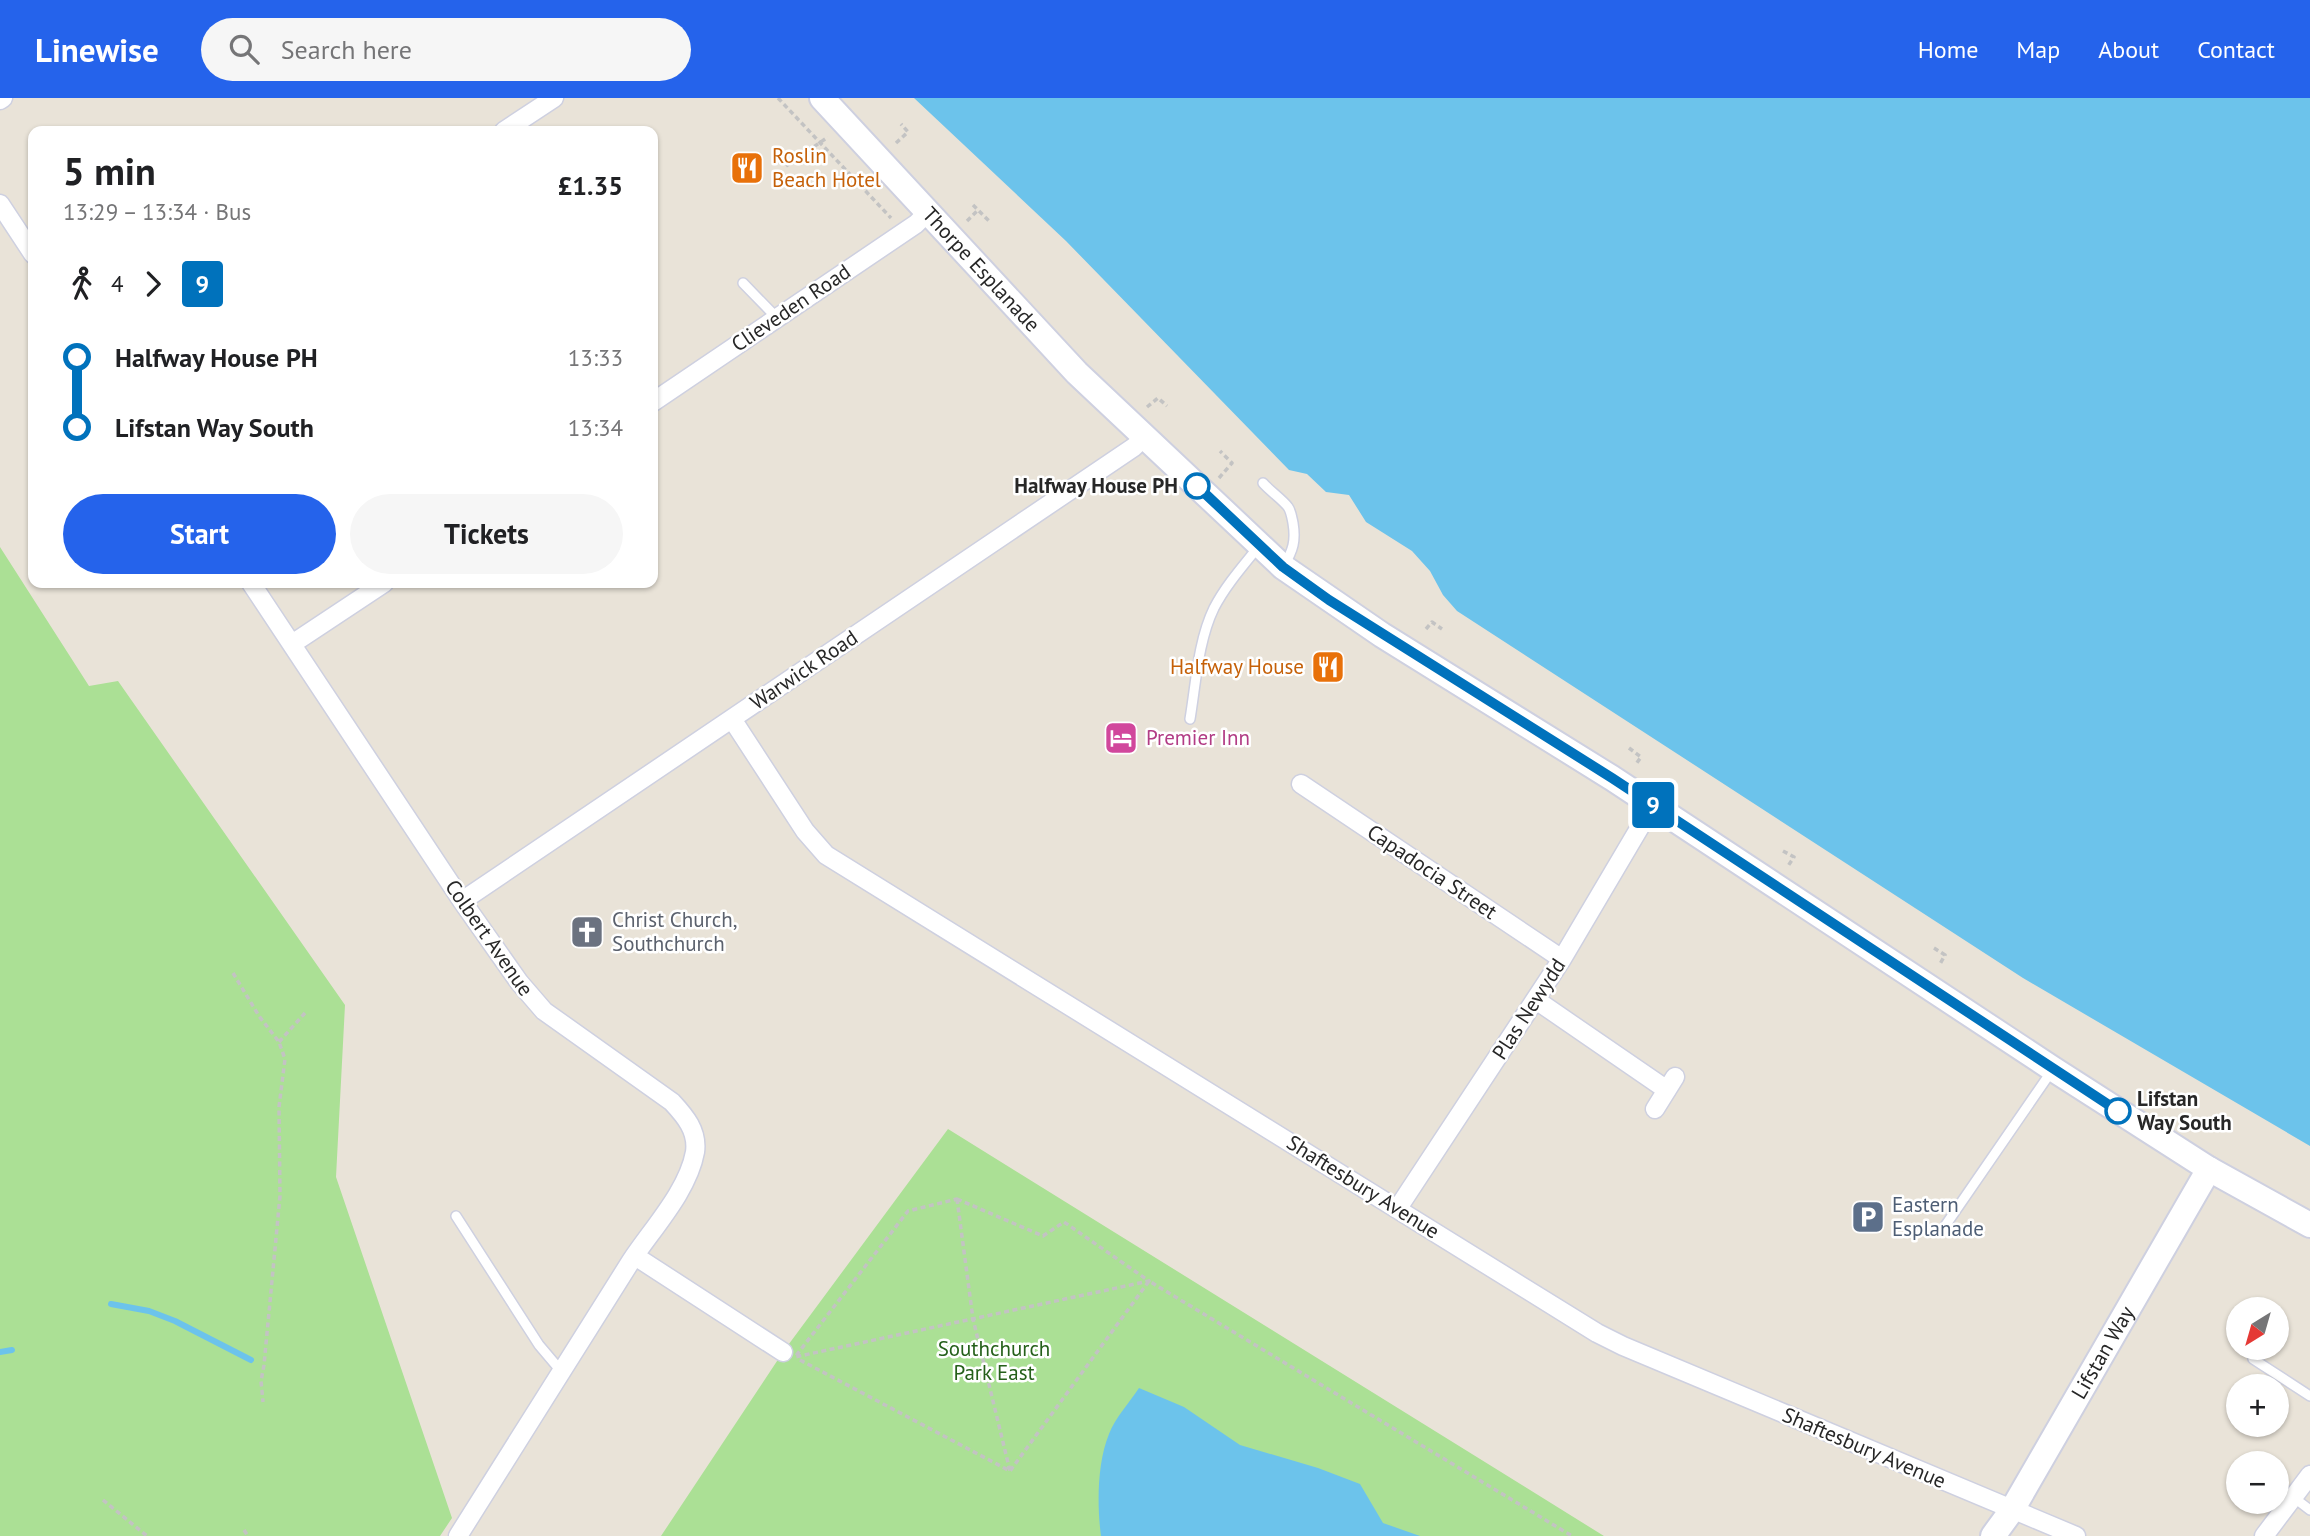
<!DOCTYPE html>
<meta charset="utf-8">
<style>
:root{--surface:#fff;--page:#f6f6f6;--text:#202124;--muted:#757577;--accent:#2563eb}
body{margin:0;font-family:"PT Sans",sans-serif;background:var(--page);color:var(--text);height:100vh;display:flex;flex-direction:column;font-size:26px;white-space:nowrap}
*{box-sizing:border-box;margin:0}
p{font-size:23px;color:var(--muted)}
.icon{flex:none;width:38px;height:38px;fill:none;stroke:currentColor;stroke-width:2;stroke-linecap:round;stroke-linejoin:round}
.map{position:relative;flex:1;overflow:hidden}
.side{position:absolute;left:28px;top:28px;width:630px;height:462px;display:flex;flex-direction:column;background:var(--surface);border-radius:14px;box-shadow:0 2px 5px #0004}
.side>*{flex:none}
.badge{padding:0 14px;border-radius:5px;font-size:24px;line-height:46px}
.needle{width:46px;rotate:217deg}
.buttons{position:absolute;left:2226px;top:1199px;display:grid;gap:14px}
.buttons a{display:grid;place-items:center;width:63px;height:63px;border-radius:50%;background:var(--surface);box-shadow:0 2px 5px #0004;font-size:35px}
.map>.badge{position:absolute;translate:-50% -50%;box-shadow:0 0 0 4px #fff}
.legs{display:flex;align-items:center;gap:10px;height:77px;padding:0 35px;font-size:23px}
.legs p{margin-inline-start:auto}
.headline{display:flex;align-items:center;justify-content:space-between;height:119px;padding:0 35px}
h1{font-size:38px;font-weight:800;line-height:52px}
.primary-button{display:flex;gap:14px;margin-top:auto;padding:14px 35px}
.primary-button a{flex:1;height:80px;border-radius:42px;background:var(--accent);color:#fff;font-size:28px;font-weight:800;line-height:80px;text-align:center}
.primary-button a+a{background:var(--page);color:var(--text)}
ul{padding:0 35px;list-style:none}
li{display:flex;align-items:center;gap:24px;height:70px;font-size:26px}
li i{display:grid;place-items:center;width:10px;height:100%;margin:0 9px;background:currentColor}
li i::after{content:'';width:18px;height:18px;margin:-9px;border:5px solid;border-radius:50%;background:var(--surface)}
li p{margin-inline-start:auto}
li:first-child i{background:linear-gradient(#0000 50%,currentColor 0)}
li:last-child i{background:linear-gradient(currentColor 50%,#0000 0)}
header{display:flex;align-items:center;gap:42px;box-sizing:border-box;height:98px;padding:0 35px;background:var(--accent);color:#fff}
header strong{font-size:33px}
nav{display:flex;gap:38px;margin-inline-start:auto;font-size:24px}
.search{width:490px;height:63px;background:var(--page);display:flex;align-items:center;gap:18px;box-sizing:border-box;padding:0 24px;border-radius:38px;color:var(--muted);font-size:26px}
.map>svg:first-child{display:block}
.green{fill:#abe095}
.water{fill:#6cc3eb}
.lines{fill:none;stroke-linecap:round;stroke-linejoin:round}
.stream{stroke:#6cc3eb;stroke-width:6}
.lane-casing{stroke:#ced0e0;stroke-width:12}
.street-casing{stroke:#ced0e0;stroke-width:21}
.secondary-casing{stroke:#ced0e0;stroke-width:28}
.path{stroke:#c3c3c3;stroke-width:3.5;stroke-dasharray:5 3.5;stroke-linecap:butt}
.lane{stroke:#fff;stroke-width:9}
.street{stroke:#fff;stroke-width:18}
.secondary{stroke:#fff;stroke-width:24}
.line-1-casing{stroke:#fff;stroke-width:16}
.line-1{stroke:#0072bc;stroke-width:10}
.stop-1-dot{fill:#fff;stroke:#0072bc;stroke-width:3.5}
.labels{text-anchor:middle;stroke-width:5;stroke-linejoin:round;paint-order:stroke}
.food-label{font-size:21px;fill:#c56008;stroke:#fff;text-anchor:start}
.street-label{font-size:21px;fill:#272727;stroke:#fff}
.stop-label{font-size:21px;font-weight:bold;fill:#272727;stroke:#fff;text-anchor:end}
.hotel-label{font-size:21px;fill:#b23c85;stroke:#fff;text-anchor:start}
.worship-label{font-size:21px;fill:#5b616d;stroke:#fff;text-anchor:start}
.service-label{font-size:21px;fill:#4e5e75;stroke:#fff;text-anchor:start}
.park-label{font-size:21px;fill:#25601a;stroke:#fff}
</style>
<header>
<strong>Linewise</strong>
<div class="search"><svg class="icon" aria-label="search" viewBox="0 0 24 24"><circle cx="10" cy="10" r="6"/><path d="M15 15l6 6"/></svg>Search here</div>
<nav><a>Home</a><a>Map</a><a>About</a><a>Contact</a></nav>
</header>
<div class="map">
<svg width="2310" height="1438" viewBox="0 0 2310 1438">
<rect width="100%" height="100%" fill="#e9e3d8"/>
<path class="green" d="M 0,449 L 89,588 L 118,583 L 345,907 L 336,1079 L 452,1420 L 440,1438 L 0,1438 Z
M 948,1031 L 1604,1438 L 661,1438 L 783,1254 Z"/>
<path class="water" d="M 914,0 L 2310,0 L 2310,1048 L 2023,880 L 1457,513 L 1443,497 L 1430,473 L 1412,453 L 1366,424 L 1349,397 L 1326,394 L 1307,376 L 1289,372 L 1066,143 Z
M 1139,1290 L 1184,1309 L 1240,1347 L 1318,1370 L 1360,1386 L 1383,1425 L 1420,1438 L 1101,1438 C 1097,1408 1097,1365 1109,1336 C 1115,1320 1130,1304 1139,1290 Z"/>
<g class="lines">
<path class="stream" d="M 111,1206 L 149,1213 L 175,1223 L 251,1262
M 0,1254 L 12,1252"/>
<defs>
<path id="lane" d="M 743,185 L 777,220
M 1263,385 C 1270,393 1283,402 1288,409 C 1291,413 1292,420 1293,425 C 1296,443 1293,452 1284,468
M 1190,621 C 1196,585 1198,543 1214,510 C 1226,487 1243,468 1259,448
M 456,1118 L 539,1247 L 561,1273
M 1945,1128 L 2051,974
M 2253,1261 L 2310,1298
M 2293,1399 L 2310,1412"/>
<path id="street" d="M 0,2 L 3,0
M 504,33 L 554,0
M 0,106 L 33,156
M 653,304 L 916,126 L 928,114
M 251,485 L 462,803 L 519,884 L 544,913 L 672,1004 C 685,1018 698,1033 695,1054 C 688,1093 652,1131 631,1163 C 573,1255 516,1346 458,1438
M 292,546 L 384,485
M 732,621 L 805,733 L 826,757 L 1597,1235 L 1623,1248 L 2076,1438
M 1301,686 L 1562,861
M 462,803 L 1134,349 L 1144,339
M 1536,902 L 1667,992
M 1655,1011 L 1675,979
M 1398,1110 L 1562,861 L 1653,707
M 635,1158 L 783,1254
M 2264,1438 L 2310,1377"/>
<g id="secondary">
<path id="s1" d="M 822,0 L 1077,275 L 1283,469 L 1382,537 L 1612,680 L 2053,971 L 2209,1071 L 2310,1127"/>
<path id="s2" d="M 1993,1438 L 2012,1412 L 2209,1071"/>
</g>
</defs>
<use href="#lane" class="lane-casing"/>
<use href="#street" class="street-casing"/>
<use href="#secondary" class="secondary-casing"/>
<path class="path" d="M 778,0 L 891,120
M 896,45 L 908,34 L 901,26
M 786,68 L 828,39
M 973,107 L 989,123
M 967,123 L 978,112
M 1147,309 L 1158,300 L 1167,308
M 1219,380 L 1232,365 L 1220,353
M 1426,531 L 1432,524 L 1442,531
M 1629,650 L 1641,659 L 1636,666
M 1783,753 L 1794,759 L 1788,768
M 1934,850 L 1945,857 L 1940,866
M 233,875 L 259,918 L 279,944 L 285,961 L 279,1009 L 280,1098 L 264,1267 L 261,1283 L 263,1304
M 279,944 L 305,915
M 957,1101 L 1043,1138 L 1064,1124 L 1149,1183 L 795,1259 L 908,1113 Z
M 957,1101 L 973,1221 L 1010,1373
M 800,1262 L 1010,1373 L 1149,1183 L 1572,1438
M 103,1402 L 147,1438
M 244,1432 L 248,1438"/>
<use href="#lane" class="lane"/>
<use href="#street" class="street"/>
<use href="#secondary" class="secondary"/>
</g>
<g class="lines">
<defs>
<path id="line-1" d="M 1197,388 L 1283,469 L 1329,502 L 1612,680 L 2118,1013"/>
</defs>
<use href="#line-1" class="line-1-casing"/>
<use href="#line-1" class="line-1"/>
</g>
<defs>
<symbol id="restaurant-square" viewBox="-11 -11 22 22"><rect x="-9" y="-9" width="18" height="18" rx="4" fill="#e8710a" stroke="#fff"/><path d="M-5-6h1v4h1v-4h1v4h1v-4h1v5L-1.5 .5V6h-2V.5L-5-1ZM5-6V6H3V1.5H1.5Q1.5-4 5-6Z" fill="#fff"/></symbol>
<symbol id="hotel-square" viewBox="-11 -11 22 22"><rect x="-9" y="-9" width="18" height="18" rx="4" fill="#d1479c" stroke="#fff"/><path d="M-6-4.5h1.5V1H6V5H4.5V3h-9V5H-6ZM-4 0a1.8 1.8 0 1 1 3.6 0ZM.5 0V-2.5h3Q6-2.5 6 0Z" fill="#fff"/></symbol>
<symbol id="church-square" viewBox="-11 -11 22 22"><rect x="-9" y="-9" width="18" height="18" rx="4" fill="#6b7280" stroke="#fff"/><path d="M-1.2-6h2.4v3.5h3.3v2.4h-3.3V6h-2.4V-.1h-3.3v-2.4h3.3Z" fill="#fff"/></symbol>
<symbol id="parking-square" viewBox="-11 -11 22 22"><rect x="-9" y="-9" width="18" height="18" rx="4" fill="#5c6f8a" stroke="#fff"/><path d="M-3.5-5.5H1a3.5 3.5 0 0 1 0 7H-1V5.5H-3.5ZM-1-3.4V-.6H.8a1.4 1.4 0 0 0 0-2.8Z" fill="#fff"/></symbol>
</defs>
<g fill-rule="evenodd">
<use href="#restaurant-square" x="728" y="51" width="38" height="38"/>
<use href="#restaurant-square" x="1309" y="550" width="38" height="38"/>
<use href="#hotel-square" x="1102" y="621" width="38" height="38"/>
<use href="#church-square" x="568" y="815" width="38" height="38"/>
<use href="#parking-square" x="1849" y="1100" width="38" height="38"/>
</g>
<g class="stop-1-dot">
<circle cx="1197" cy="388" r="12"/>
<circle cx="2118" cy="1013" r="12"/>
</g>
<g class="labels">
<g class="food-label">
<text x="772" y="65">Roslin<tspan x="772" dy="24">Beach Hotel</tspan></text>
<text x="1304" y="576" text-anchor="end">Halfway House</text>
</g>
<g class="street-label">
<text dy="7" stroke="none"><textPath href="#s1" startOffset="234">Thorpe Esplanade</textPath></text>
<text transform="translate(791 210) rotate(-34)" y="7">Clieveden Road</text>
<text transform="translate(804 572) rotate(-34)" y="7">Warwick Road</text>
<text transform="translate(1432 774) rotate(34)" y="7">Capadocia Street</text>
<text transform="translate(489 840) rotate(55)" y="7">Colbert Avenue</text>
<text transform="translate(1529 911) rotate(-57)" y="7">Plas Newydd</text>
<text transform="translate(1363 1089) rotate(32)" y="7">Shaftesbury Avenue</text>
<text dy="7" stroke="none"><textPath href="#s2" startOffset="214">Lifstan Way</textPath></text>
<text transform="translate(1864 1350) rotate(23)" y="7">Shaftesbury Avenue</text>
</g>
<g class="stop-label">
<text x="1178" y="395">Halfway House PH</text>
<text x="2137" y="1008" text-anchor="start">Lifstan<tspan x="2137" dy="24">Way South</tspan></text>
</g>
<g class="hotel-label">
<text x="1146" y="647">Premier Inn</text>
</g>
<g class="worship-label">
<text x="612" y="829">Christ Church,<tspan x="612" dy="24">Southchurch</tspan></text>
</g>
<g class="service-label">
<text x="1892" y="1114">Eastern<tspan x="1892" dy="24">Esplanade</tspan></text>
</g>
<g class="park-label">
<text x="994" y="1258">Southchurch<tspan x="994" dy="24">Park East</tspan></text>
</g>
</g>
</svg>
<div class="buttons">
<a><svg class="needle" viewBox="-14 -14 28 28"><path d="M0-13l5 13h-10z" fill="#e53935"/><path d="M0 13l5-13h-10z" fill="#757577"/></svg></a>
<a>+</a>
<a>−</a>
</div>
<b class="badge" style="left:1653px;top:707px;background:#0072bc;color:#fff">9</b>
<section class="side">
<div class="headline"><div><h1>5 min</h1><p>13:29 – 13:34 · Bus</p></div><b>£1.35</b></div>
<div class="legs"><svg class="icon" aria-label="walk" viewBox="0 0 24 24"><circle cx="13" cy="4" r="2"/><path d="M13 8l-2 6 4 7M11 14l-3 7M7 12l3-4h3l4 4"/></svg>4<svg class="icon" aria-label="forward" viewBox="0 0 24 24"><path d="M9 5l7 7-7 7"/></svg><b class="badge" style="background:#0072bc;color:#fff">9</b></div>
<ul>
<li><i style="color:#0072bc"></i><b>Halfway House PH</b><p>13:33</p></li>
<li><i style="color:#0072bc"></i><b>Lifstan Way South</b><p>13:34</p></li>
</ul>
<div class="primary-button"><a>Start</a><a>Tickets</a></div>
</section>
</div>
